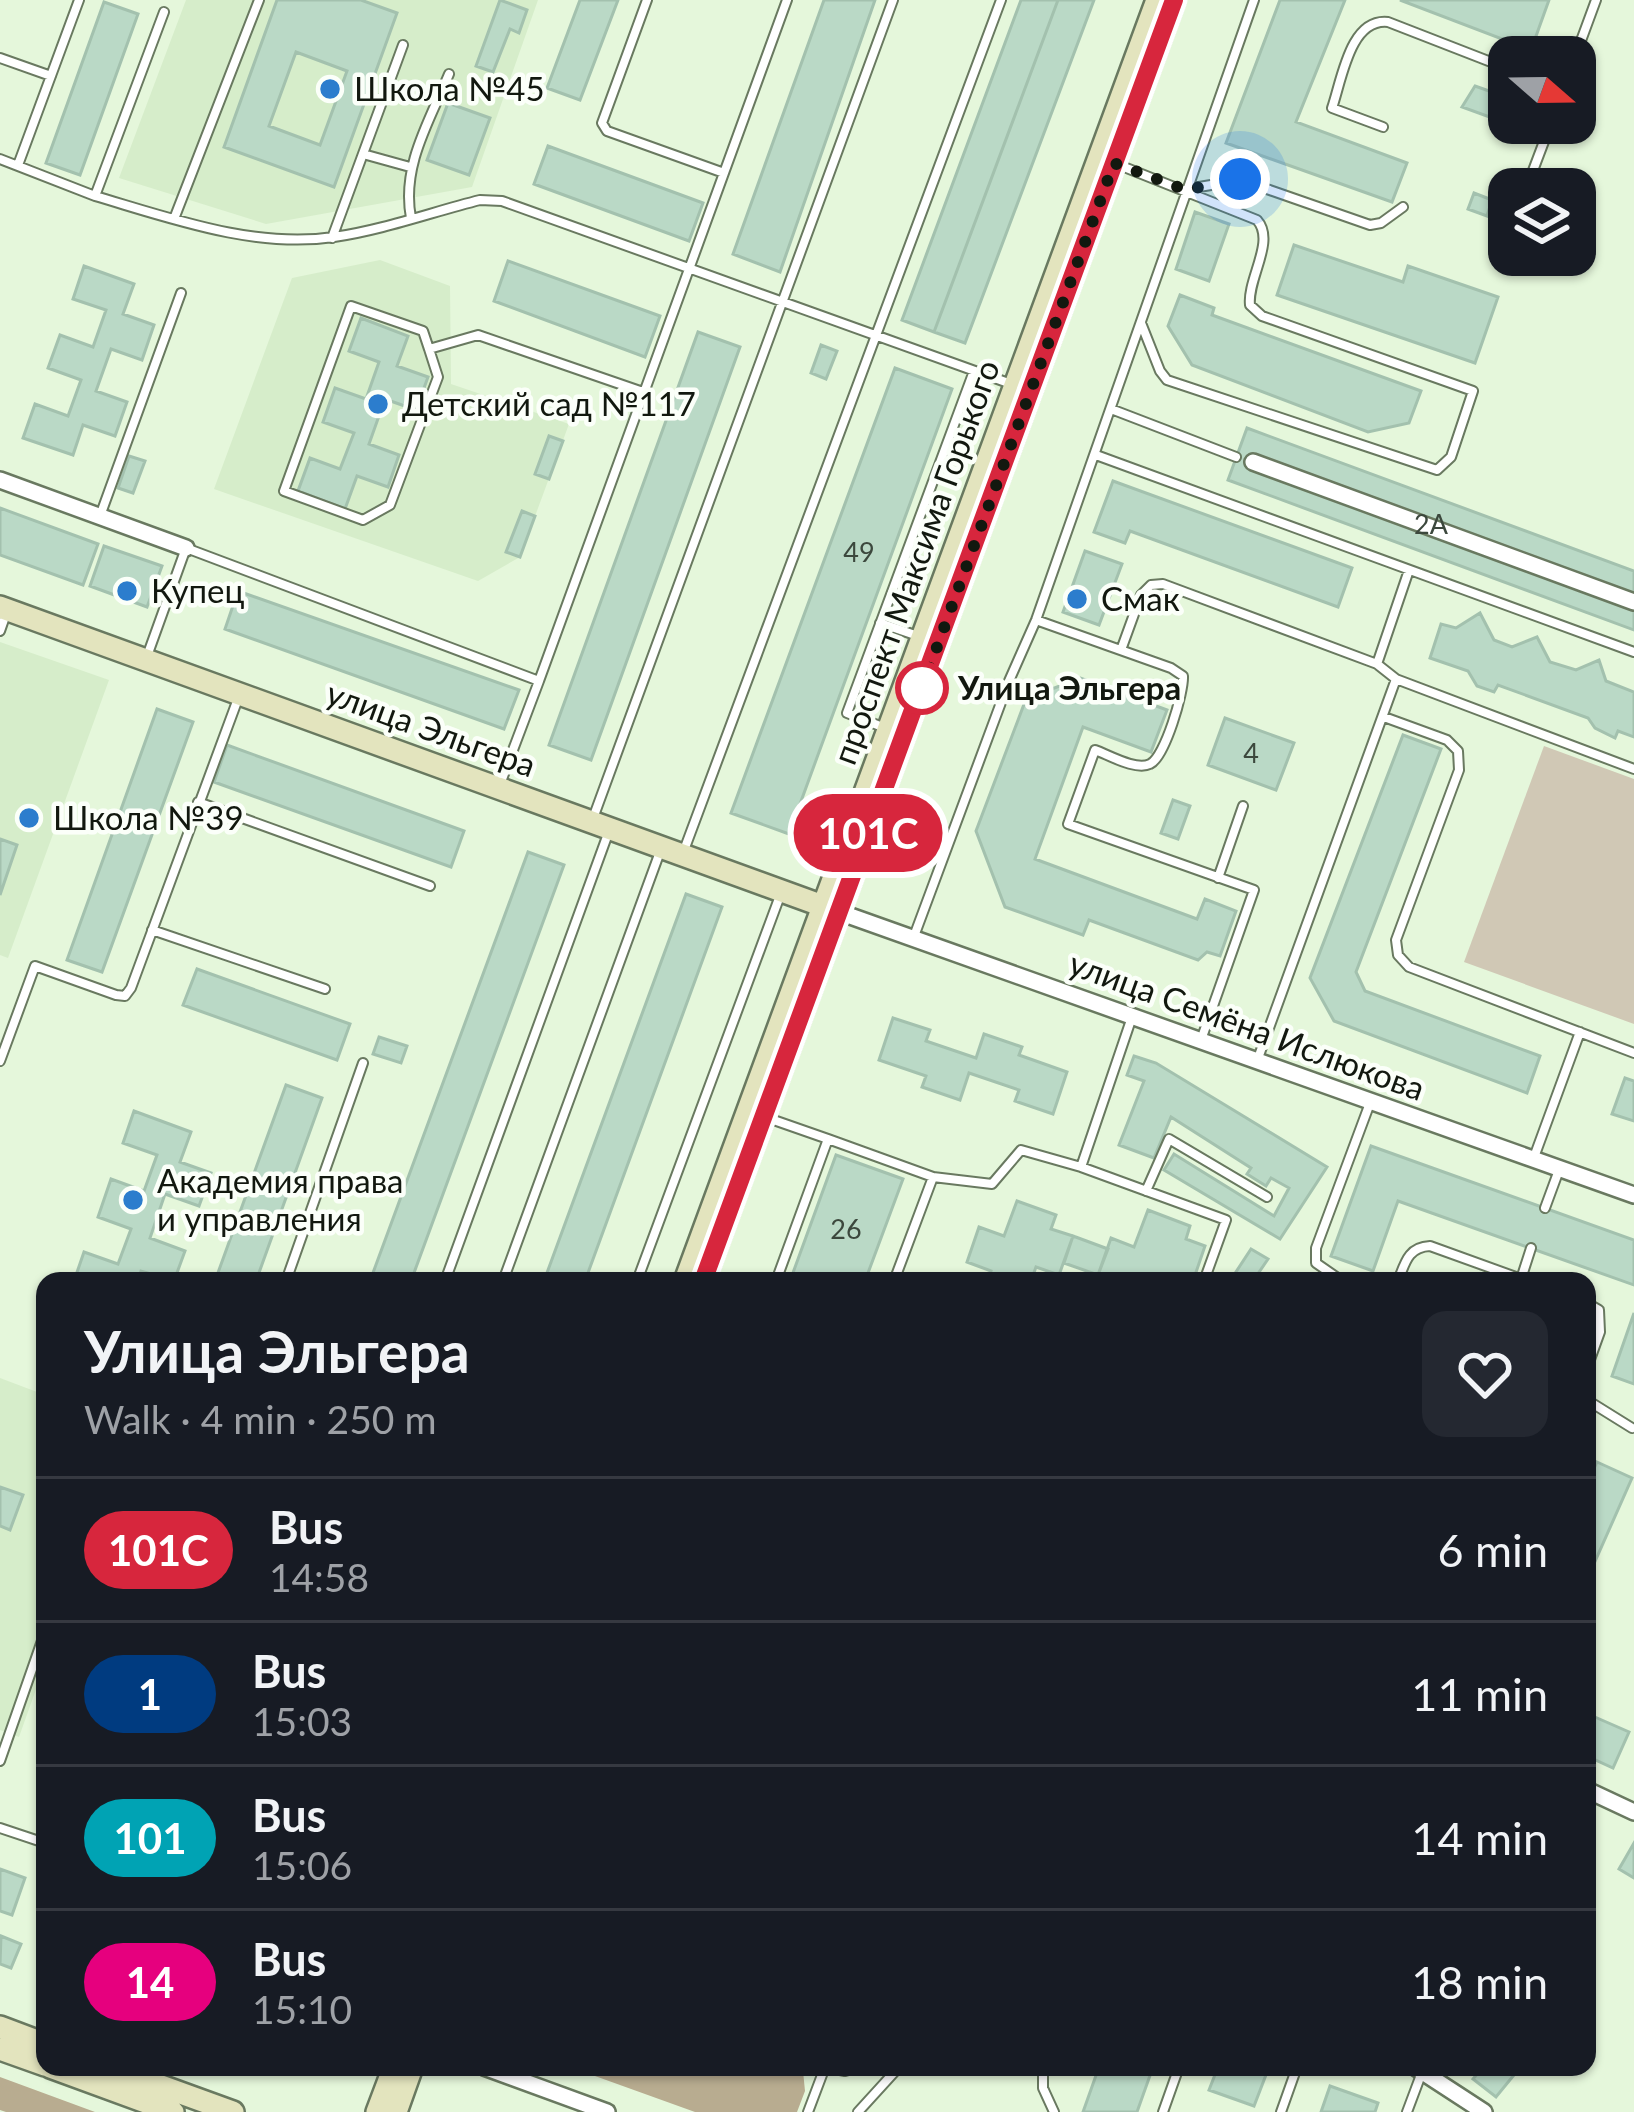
<!DOCTYPE html>
<meta charset="utf-8">
<style>
:root{--surface:#171b24;--page:#242831;--text:#f1f3f6;--muted:#9ea1a6;--line:#363941}
body{margin:0;font-family:Lato,sans-serif;background:var(--page);color:var(--text);height:100vh;display:flex;flex-direction:column;font-size:45px;white-space:nowrap}
*{box-sizing:border-box;margin:0}
p{font-size:39px;color:var(--muted)}
.icon{flex:none;width:66px;height:66px;fill:none;stroke:currentColor;stroke-width:2;stroke-linecap:round;stroke-linejoin:round}
.map{position:relative;flex:1;overflow:hidden}
.details{position:absolute;left:36px;top:1272px;width:1560px;height:804px;display:flex;flex-direction:column;background:var(--surface);border-radius:24px;box-shadow:0 3px 9px #0004}
.details>*{flex:none}
.badge{padding:0 24px;border-radius:39px;font-size:42px;line-height:78px}
.needle{width:78px;rotate:110deg}
.controls{position:absolute;left:1488px;top:36px;display:grid;gap:24px}
.controls a{display:grid;place-items:center;width:108px;height:108px;border-radius:24px;background:var(--surface);box-shadow:0 3px 9px #0004;font-size:60px}
.you{position:absolute;width:60px;height:60px;margin:-30px;border:9px solid #fff;border-radius:50%;background:#1a73e8;box-shadow:0 0 0 18px #1a73e833}
.map>.badge{position:absolute;translate:-50% -50%;box-shadow:0 0 0 6px #fff}
.round{display:grid;place-items:center;flex:none;width:126px;height:126px;border-radius:24px;background:var(--page)}
.summary{display:flex;align-items:center;justify-content:space-between;height:204px;padding:0 48px}
h1{font-size:57px;font-weight:700;line-height:90px}
ul{padding:0;list-style:none}
li{display:flex;align-items:center;gap:36px;height:144px;padding:0 48px;border-top:3px solid var(--line)}
li div{flex:1}
li b{display:block;font-size:45px}
li em{font-style:normal}
li .badge{min-width:132px;font-weight:700;text-align:center}
.map>svg:first-child{display:block}
.built{fill:#d6edca}
.green{fill:#d0c8b5}
.forest{fill:#b8ac90}
.building{fill:#bad9c6;stroke:#a3c1ae;stroke-width:3;fill-rule:evenodd}
.lines{fill:none;stroke-linecap:round;stroke-linejoin:round}
.lane-casing{stroke:#697960;stroke-width:12}
.street-casing{stroke:#697960;stroke-width:20}
.secondary-casing{stroke:#697960;stroke-width:26}
.lane{stroke:#fff;stroke-width:8}
.street{stroke:#fff;stroke-width:15}
.secondary{stroke:#e3e4be;stroke-width:21}
.line-casing{stroke:#fff;stroke-width:27}
.line{stroke:#d7263d;stroke-width:18}
.walk{stroke:#12180f;stroke-width:12;stroke-dasharray:0 21.6}
.poi-dot{fill:#2c7dcd;stroke:#fbfff9;stroke-width:4.5}
.stop-dot{fill:#fff;stroke:#d7263d;stroke-width:6}
.labels{text-anchor:middle;stroke-width:9;stroke-linejoin:round;paint-order:stroke}
.number-label{font-size:27px;fill:#3c483d}
.poi-label{font-size:33px;fill:#12180f;stroke:#fbfff9;text-anchor:start}
.street-label{font-size:33px;fill:#12180f;stroke:#fbfff9}
.stop-label{font-size:33px;font-weight:bold;fill:#12180f;stroke:#fbfff9;text-anchor:start}
</style>
<div class="map">
<svg width="1634" height="2112" viewBox="0 0 1634 2112">
<rect width="100%" height="100%" fill="#e5f7db"/>
<path class="built" d="M 186,0 L 538,0 L 472,187 L 266,224 L 119,178 Z
M 380,260 L 450,286 L 451,384 L 569,424 L 520,557 L 478,581 L 214,489 L 292,278 Z
M 0,642 L 109,680 L 8,958 L 0,955 Z
M 0,1378 L 45,1395 L 45,1664 L 19,1737 L 0,1730 Z"/>
<path class="green" d="M 1544,746 L 1634,779 L 1634,1024 L 1464,962 Z"/>
<path class="forest" d="M 570,2067 L 793,2067 L 803,2071 L 805,2091 L 797,2112 L 695,2112 Z
M 0,2077 L 95,2112 L 6,2112 L 0,2110 Z"/>
<path class="building" d="M 277,0 L 361,0 L 397,13 L 334,187 L 224,147 ZM 296,52 L 347,71 L 320,145 L 269,126 Z
M 500,0 L 527,10 L 519,33 L 510,29 L 493,72 L 476,66 Z
M 580,0 L 618,0 L 580,100 L 547,88 Z
M 824,0 L 875,0 L 780,272 L 733,254 Z
M 1021,0 L 1058,0 L 934,332 L 902,320 Z
M 1058,0 L 1094,0 L 965,343 L 934,332 Z
M 1280,0 L 1345,0 L 1296,122 L 1407,163 L 1392,202 L 1226,143 Z
M 1400,0 L 1549,0 L 1531,50 Z
M 104,2 L 138,14 L 80,175 L 46,163 Z
M 1475,86 L 1509,98 L 1509,124 L 1462,107 Z
M 448,103 L 490,118 L 469,175 L 427,160 Z
M 548,146 L 703,203 L 689,241 L 534,184 Z
M 1474,193 L 1492,200 L 1487,216 L 1468,209 Z
M 1195,212 L 1229,224 L 1209,281 L 1176,269 Z
M 1294,245 L 1403,282 L 1408,266 L 1498,297 L 1475,363 L 1277,295 Z
M 508,261 L 660,316 L 645,357 L 494,301 Z
M 84,266 L 134,284 L 123,314 L 154,325 L 142,360 L 111,349 L 96,391 L 127,402 L 115,436 L 83,425 L 73,455 L 23,438 L 35,404 L 68,416 L 81,380 L 48,368 L 60,335 L 93,347 L 106,310 L 73,299 Z
M 1180,295 L 1214,308 L 1212,315 L 1421,391 L 1409,423 L 1368,432 L 1192,365 L 1168,326 Z
M 361,318 L 408,336 L 397,366 L 428,377 L 416,410 L 385,399 L 369,444 L 399,455 L 388,487 L 357,476 L 345,509 L 298,491 L 310,458 L 340,469 L 354,433 L 323,422 L 335,388 L 366,399 L 379,362 L 349,351 Z
M 698,332 L 740,347 L 591,760 L 549,745 Z
M 821,345 L 837,351 L 826,379 L 811,373 Z
M 895,368 L 952,389 L 789,834 L 731,813 Z
M 1247,428 L 1634,571 L 1634,630 L 1228,480 Z
M 549,436 L 563,441 L 549,479 L 535,474 Z
M 129,456 L 145,461 L 133,493 L 118,488 Z
M 1113,481 L 1352,568 L 1338,607 L 1130,531 L 1125,543 L 1094,532 Z
M 0,508 L 98,544 L 83,585 L 0,555 Z
M 522,511 L 535,516 L 520,557 L 506,552 Z
M 104,546 L 162,566 L 147,607 L 90,586 Z
M 1085,551 L 1122,564 L 1099,625 L 1063,612 Z
M 238,591 L 519,690 L 504,729 L 225,629 Z
M 1480,613 L 1494,640 L 1512,647 L 1537,637 L 1550,662 L 1576,670 L 1599,660 L 1606,681 L 1634,692 L 1634,737 L 1618,731 L 1615,738 L 1595,728 L 1588,718 L 1498,685 L 1494,692 L 1477,686 L 1468,671 L 1430,658 L 1441,624 L 1456,628 Z
M 1080,678 L 1167,710 L 1151,752 L 1083,727 L 1035,859 L 1197,919 L 1205,899 L 1236,911 L 1220,956 L 1207,952 L 1198,960 L 1089,920 L 1083,935 L 1005,907 L 976,831 L 1026,699 Z
M 157,709 L 193,722 L 102,972 L 67,960 Z
M 1225,718 L 1294,743 L 1276,790 L 1208,765 Z
M 1403,735 L 1441,749 L 1356,972 L 1365,991 L 1540,1056 L 1527,1093 L 1334,1021 L 1310,978 Z
M 227,745 L 464,831 L 451,867 L 214,782 Z
M 1173,800 L 1190,806 L 1178,839 L 1161,833 Z
M 0,839 L 17,845 L 0,895 Z
M 528,852 L 564,865 L 411,1281 L 370,1281 Z
M 686,894 L 722,907 L 585,1281 L 544,1281 Z
M 197,969 L 350,1024 L 337,1060 L 183,1005 Z
M 893,1018 L 930,1030 L 926,1041 L 976,1058 L 984,1034 L 1022,1047 L 1019,1055 L 1067,1072 L 1053,1114 L 1015,1101 L 1019,1090 L 969,1073 L 960,1100 L 922,1087 L 926,1076 L 879,1060 Z
M 379,1037 L 407,1046 L 401,1063 L 373,1054 Z
M 1134,1056 L 1156,1063 L 1327,1167 L 1280,1239 L 1164,1170 L 1174,1154 L 1274,1216 L 1289,1188 L 1271,1178 L 1266,1186 L 1247,1174 L 1251,1168 L 1171,1117 L 1154,1158 L 1119,1145 L 1144,1081 L 1127,1075 Z
M 1625,1078 L 1634,1081 L 1634,1121 L 1612,1114 Z
M 286,1085 L 322,1098 L 256,1281 L 215,1281 Z
M 134,1111 L 191,1132 L 180,1162 L 211,1173 L 199,1206 L 165,1194 L 150,1238 L 185,1251 L 174,1281 L 141,1271 L 138,1281 L 74,1281 L 84,1252 L 118,1264 L 131,1229 L 98,1217 L 111,1179 L 144,1191 L 157,1155 L 123,1143 Z
M 1371,1146 L 1634,1240 L 1634,1285 L 1398,1201 L 1373,1271 L 1331,1256 Z
M 836,1155 L 903,1179 L 865,1281 L 790,1281 Z
M 1017,1201 L 1056,1215 L 1051,1229 L 1073,1236 L 1059,1275 L 1036,1267 L 1031,1281 L 988,1281 L 991,1271 L 967,1262 L 979,1227 L 1004,1236 Z
M 1148,1210 L 1190,1226 L 1186,1239 L 1205,1246 L 1193,1281 L 1114,1281 L 1098,1275 L 1111,1238 L 1134,1247 Z
M 1073,1236 L 1108,1249 L 1098,1275 L 1064,1263 Z
M 1251,1249 L 1268,1259 L 1253,1281 L 1230,1281 Z
M 1634,1313 L 1634,1384 L 1612,1376 Z
M 1597,1462 L 1632,1478 L 1593,1566 L 1587,1563 L 1587,1484 Z
M 0,1487 L 23,1495 L 10,1530 L 0,1526 Z
M 1588,1714 L 1629,1732 L 1613,1768 L 1587,1756 Z
M 1634,1843 L 1634,1878 L 1619,1869 Z
M 0,1869 L 25,1878 L 12,1915 L 0,1911 Z
M 1,1936 L 21,1944 L 11,1968 L 0,1964 Z
M 1099,2067 L 1153,2067 L 1137,2112 L 1083,2112 Z
M 1218,2067 L 1269,2067 L 1254,2106 L 1209,2090 Z
M 1483,2067 L 1515,2067 L 1518,2070 L 1496,2097 L 1473,2079 Z
M 1330,2086 L 1378,2103 L 1375,2112 L 1321,2112 Z"/>
<g class="lines">
<defs>
<path id="lane" d="M 647,0 L 602,123 L 607,131 L 724,173
M 1575,57 L 1596,0
M 0,58 L 51,76
M 1383,127 L 1332,108 C 1342,79 1350,18 1388,22 L 1509,69
M 363,154 L 410,167
M 0,159 L 95,196 L 164,12
M 1114,163 L 1257,220 C 1276,241 1247,279 1250,305 L 1262,316 L 1473,391 L 1451,457 L 1437,470 L 1167,380 L 1160,371 L 1141,323
M 18,165 L 79,0
M 1187,189 L 1241,180 L 1370,225 L 1381,223 L 1403,207
M 1526,189 L 1551,123
M 95,196 C 170,218 255,249 334,237 C 383,230 432,212 480,200 L 502,201 L 1014,385
M 411,218 C 401,166 430,120 449,74
M 174,219 L 259,0
M 332,238 L 403,45
M 1505,247 L 1509,236
M 429,349 L 423,331 L 351,306 L 284,491 L 363,520 L 390,505 L 438,377 L 429,349 L 478,335 L 643,392
M 1111,409 L 1236,457
M 1096,455 L 1634,652
M 100,516 L 181,293
M 1036,620 L 1171,668 L 1183,676 C 1184,692 1165,757 1150,764 C 1136,771 1109,755 1095,750 L 1068,824 L 1254,890 L 1201,1040
M 880,623 L 918,636
M 0,631 L 7,611
M 1121,650 L 1141,595 L 1151,585 L 1163,584 L 1377,664 L 1396,679 L 1634,769
M 146,659 L 186,548 L 539,681 L 499,787
M 1377,664 L 1409,570
M 539,681 L 787,0
M 1384,717 L 1447,740 L 1458,751 L 1459,770 L 1396,940 L 1398,955 L 1409,967 L 1634,1053
M 885,728 L 847,713 L 974,371
M 198,802 L 430,886
M 592,821 L 893,0
M 683,853 L 1001,0
M 1218,878 L 1243,806
M 152,930 L 325,989
M 913,939 L 1009,681 L 1036,620 L 1254,0
M 0,1061 L 35,966 L 116,995 L 125,996 L 131,988 L 239,696
M 1257,1061 L 1396,679
M 765,1117 L 828,1139 L 776,1281
M 828,1139 L 933,1177 L 992,1184 L 1021,1150 L 1081,1167 L 1132,1017
M 1533,1160 L 1580,1032
M 1081,1167 L 1226,1220 L 1204,1281
M 1146,1191 L 1169,1139 L 1267,1197
M 1545,1208 L 1559,1170
M 1521,1279 L 1531,1248
M 286,1281 L 363,1063
M 445,1281 L 609,831
M 503,1281 L 661,849
M 637,1281 L 781,893
M 894,1281 L 933,1177
M 1342,1281 L 1316,1263 L 1316,1248 L 1370,1103
M 1398,1281 C 1405,1263 1408,1247 1430,1246 L 1527,1281
M 1587,1303 L 1599,1310 L 1600,1332 L 1587,1368
M 1587,1400 L 1632,1428
M 0,1761 L 45,1632
M 0,1828 L 45,1843
M 825,2067 L 845,2071 L 858,2067
M 1043,2067 L 1043,2088 L 1054,2112
M 808,2112 L 825,2067
M 858,2112 L 899,2067
M 1163,2112 L 1179,2067
M 1281,2112 L 1297,2067
M 1407,2112 L 1422,2072"/>
<path id="street" d="M 1253,462 L 1634,602
M 0,480 L 186,548
M 839,912 L 1634,1195
M 1587,1790 L 1634,1812
M 484,2067 L 607,2112
M 1415,2067 L 1484,2112"/>
<path id="secondary" d="M 0,607 L 834,910
M 685,1281 L 1157,0
M 703,1281 L 1174,0
M 0,2027 L 45,2044
M 0,2049 L 45,2065
M 50,2067 L 173,2112
M 109,2067 L 233,2112
M 377,2112 L 394,2067
M 396,2112 L 412,2067"/>
</defs>
<use href="#lane" class="lane-casing"/>
<use href="#street" class="street-casing"/>
<use href="#secondary" class="secondary-casing"/>
<use href="#lane" class="lane"/>
<use href="#street" class="street"/>
<use href="#secondary" class="secondary"/>
</g>
<g class="lines">
<defs>
<path id="line" d="M 703,1281 L 1174,0"/>
</defs>
<use href="#line" class="line-casing"/>
<use href="#line" class="line"/>
<path class="walk" d="M 922,688 L 1114,163 L 1186,190 L 1240,179"/>
</g>
<g class="poi-dot">
<circle cx="330" cy="89" r="12"/>
<circle cx="378" cy="404" r="12"/>
<circle cx="127" cy="591" r="12"/>
<circle cx="1077" cy="599" r="12"/>
<circle cx="29" cy="818" r="12"/>
<circle cx="133" cy="1200" r="12"/>
</g>
<circle class="stop-dot" cx="922" cy="688" r="24"/>
<g class="labels">
<g class="number-label">
<text x="1431" y="534">2А</text>
<text x="859" y="562">49</text>
<text x="1251" y="763">4</text>
<text x="846" y="1239">26</text>
</g>
<g class="poi-label">
<text x="354" y="101">Школа №45</text>
<text x="402" y="416">Детский сад №117</text>
<text x="151" y="603">Купец</text>
<text x="1101" y="611">Смак</text>
<text x="53" y="830">Школа №39</text>
<text x="157" y="1193">Академия права<tspan x="157" dy="38">и управления</tspan></text>
</g>
<g class="street-label">
<text transform="translate(916 562) rotate(-70)" y="12">проспект Максима Горького</text>
<text transform="translate(431 729) rotate(20)" y="12">улица Эльгера</text>
<text transform="translate(1247 1026) rotate(20)" y="12">улица Семёна Ислюкова</text>
</g>
<g class="stop-label">
<text x="958" y="700">Улица Эльгера</text>
</g>
</g>
</svg>
<div class="controls">
<a><svg class="needle" viewBox="-14 -14 28 28"><path d="M0-13l5 13h-10z" fill="#e53935"/><path d="M0 13l5-13h-10z" fill="#9ea1a6"/></svg></a>
<a><svg class="icon" aria-label="layers" viewBox="0 0 24 24"><path d="M12 4l9 5-9 5-9-5zM3 14l9 5 9-5"/></svg></a>
</div>
<div class="you" style="left:1240px;top:179px"></div>
<b class="badge" style="left:868px;top:833px;background:#d7263d;color:#fff">101С</b>
<section class="details">
<div class="summary"><div><h1>Улица Эльгера</h1><p>Walk · 4 min · 250 m</p></div><a class="round"><svg class="icon" aria-label="heart" viewBox="0 0 24 24"><path d="M12 20l-8-8c-3-5 5-10 8-4 3-6 11-1 8 4z"/></svg></a></div>
<ul>
<li><span class="badge" style="background:#d7263d;color:#fff">101С</span><div><b>Bus</b><p>14:58</p></div><em>6 min</em></li>
<li><span class="badge" style="background:#003b80;color:#fff">1</span><div><b>Bus</b><p>15:03</p></div><em>11 min</em></li>
<li><span class="badge" style="background:#00a3b4;color:#fff">101</span><div><b>Bus</b><p>15:06</p></div><em>14 min</em></li>
<li><span class="badge" style="background:#e6007e;color:#fff">14</span><div><b>Bus</b><p>15:10</p></div><em>18 min</em></li>
</ul>
</section>
</div>
